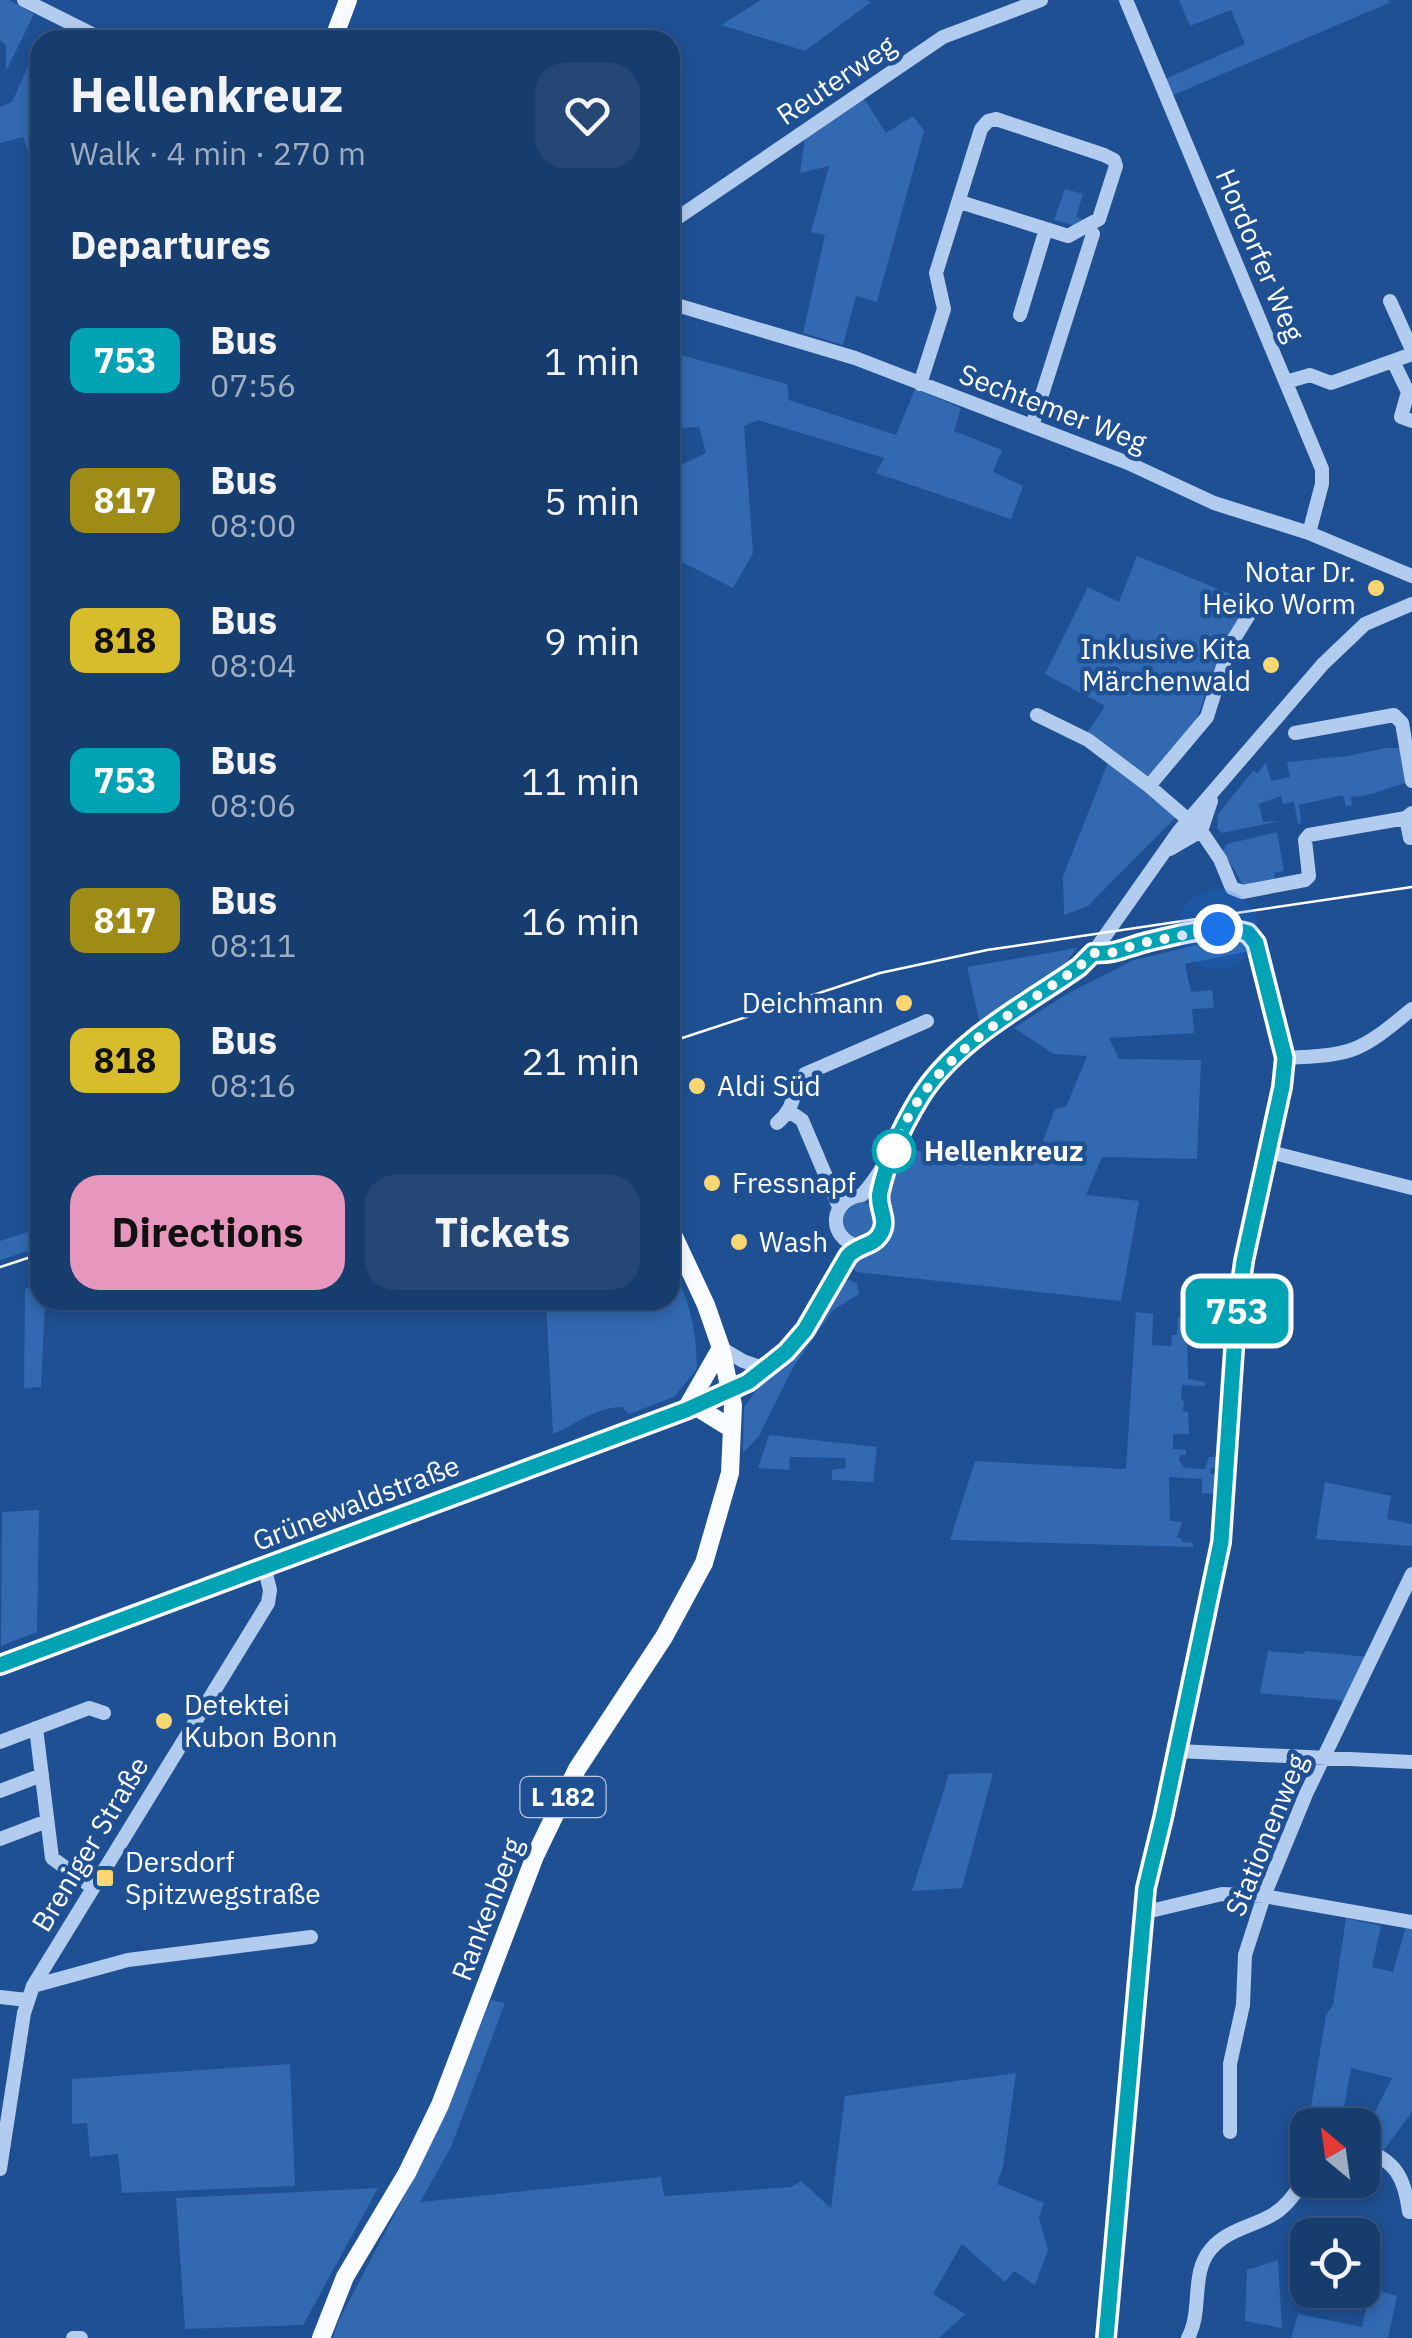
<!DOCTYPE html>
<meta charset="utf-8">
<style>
:root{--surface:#173c6e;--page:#244776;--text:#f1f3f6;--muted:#9eadc2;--line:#365681;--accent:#e797bd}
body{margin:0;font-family:"IBM Plex Sans",sans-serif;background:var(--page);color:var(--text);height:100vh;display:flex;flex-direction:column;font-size:38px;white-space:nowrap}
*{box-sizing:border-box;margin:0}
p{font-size:32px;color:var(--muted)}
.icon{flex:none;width:55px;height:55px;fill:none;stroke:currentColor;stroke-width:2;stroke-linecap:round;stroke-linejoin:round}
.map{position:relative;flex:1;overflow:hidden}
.side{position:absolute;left:30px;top:30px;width:650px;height:1280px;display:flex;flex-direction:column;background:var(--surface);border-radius:30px;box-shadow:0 5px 15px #0003,0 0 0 2px var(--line)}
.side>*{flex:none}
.badge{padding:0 20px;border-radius:15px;font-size:35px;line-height:65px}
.needle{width:65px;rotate:331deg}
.controls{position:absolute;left:1290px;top:2108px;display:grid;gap:20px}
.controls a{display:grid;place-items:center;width:90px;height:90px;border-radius:20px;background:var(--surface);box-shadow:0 5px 15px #0003,0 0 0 2px var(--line);font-size:50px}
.you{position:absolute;width:50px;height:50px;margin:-25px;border:8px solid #fff;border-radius:50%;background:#1a73e8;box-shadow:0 0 0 15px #1a73e833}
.map>.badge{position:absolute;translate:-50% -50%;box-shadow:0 0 0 5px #fff}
h2{padding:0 40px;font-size:38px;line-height:90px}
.round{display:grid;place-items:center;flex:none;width:105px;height:105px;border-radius:30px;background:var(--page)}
.head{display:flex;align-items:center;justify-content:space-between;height:170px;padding:0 40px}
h1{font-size:48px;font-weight:700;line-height:75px}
.cta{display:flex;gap:20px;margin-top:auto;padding:20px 40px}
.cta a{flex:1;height:115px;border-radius:30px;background:var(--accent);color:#111;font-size:40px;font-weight:700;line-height:115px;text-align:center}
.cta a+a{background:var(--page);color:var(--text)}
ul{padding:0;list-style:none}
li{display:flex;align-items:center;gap:30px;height:140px;padding:0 40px}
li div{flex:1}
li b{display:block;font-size:38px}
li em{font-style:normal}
li .badge{min-width:110px;font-weight:700;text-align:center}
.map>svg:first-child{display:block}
.green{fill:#3269b1}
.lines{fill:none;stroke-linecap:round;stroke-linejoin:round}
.minor{stroke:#b1ccee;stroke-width:14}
.major{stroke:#f8fbff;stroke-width:18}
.tram{stroke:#fff;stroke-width:2.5}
.line-casing{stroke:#fff;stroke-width:22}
.line{stroke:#00a3b4;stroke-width:15}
.walk{stroke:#fff;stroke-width:10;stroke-dasharray:0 18}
.poi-dot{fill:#fcd671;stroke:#1f5093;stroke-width:4}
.stop-dot{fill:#fff;stroke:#00a3b4;stroke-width:5}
.labels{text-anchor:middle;stroke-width:9;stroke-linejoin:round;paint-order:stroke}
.shield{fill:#1f5093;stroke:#bccadf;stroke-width:2.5}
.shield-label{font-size:25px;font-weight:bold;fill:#fff}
.street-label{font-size:28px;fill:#fff;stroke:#1f5093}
.poi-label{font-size:28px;fill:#fff;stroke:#1f5093;text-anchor:start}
.stop-label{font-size:28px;font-weight:bold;fill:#fff;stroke:#1f5093;text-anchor:start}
</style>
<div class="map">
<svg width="1412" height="2338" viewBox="0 0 1412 2338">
<rect width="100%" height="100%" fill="#1f5093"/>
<path class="green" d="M 0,0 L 9,0 L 34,14 L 6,71 L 6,45 L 0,40 Z
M 761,0 L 866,0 L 871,2 L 805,51 L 721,25 Z
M 1179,0 L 1388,0 L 1389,3 L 1171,96 L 1165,79 L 1245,44 L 1231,10 L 1190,26 Z
M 40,40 L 40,186 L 23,137 L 0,143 L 0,107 L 12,102 Z
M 863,97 L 886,133 L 913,116 L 924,131 L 877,302 L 856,296 L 843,345 L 803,333 L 825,235 L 811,232 L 829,166 L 800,173 L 805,138 Z
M 1065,189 L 1083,194 L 1076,217 L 1090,221 L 1070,232 L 1072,225 L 1054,220 Z
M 670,352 L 787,384 L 789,400 L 896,435 L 915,389 L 961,408 L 954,431 L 1002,450 L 993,472 L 1023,486 L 1011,519 L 876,473 L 884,458 L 758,420 L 744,426 L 753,553 L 733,588 L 670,556 L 670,470 L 706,453 L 699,427 L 670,429 Z
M 1137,556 L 1248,601 L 1225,640 L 1197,718 L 1147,777 L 1087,733 L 1105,706 L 1045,674 L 1088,587 L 1119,602 Z
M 1386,748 L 1400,748 L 1407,783 C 1387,787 1368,799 1351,796 L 1352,805 L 1346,806 L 1343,795 L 1299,805 L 1301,823 L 1298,824 L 1294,802 L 1283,804 L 1281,796 L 1259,804 L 1263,822 L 1280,821 L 1222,833 L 1217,828 L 1218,814 L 1253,771 L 1258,773 L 1266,762 L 1271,781 L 1290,777 L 1287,762 L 1347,756 Z
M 1109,760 L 1175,818 L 1088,906 L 1064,915 L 1063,876 Z
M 1277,832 L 1284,871 L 1274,873 L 1276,882 L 1243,885 L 1223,851 L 1227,844 Z
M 1224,938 L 1240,940 L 1250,951 L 1185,964 L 1191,992 L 1212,990 L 1214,1008 L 1192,1009 L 1194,1033 L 1109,1038 L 1119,1059 L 1201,1060 L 1197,1159 L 1102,1157 L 1086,1195 L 1139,1201 L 1121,1301 L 856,1272 L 853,1266 L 860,1254 L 873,1251 L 887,1241 L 895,1224 L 889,1194 L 904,1150 L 1037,1157 L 1055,1109 L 1066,1107 L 1087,1056 L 1054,1054 L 1014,1028 L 1065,995 L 1134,960 Z
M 1077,948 L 1066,962 L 980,1024 L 967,967 Z
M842 1220a18 18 0 1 1 36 0a18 18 0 1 1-36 0Z
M 40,1228 L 40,1247 L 0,1260 L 0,1241 Z
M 670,1266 C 691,1301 696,1329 697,1369 L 674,1397 L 629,1414 L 622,1407 C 596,1407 577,1424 553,1434 L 546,1300 L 670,1300 Z
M 849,1280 L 857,1284 L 859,1294 L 833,1310 L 792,1369 L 759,1436 L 743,1453 L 744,1407 L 759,1387 L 795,1355 L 819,1322 L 839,1283 Z
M 40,1284 L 40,1300 L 45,1300 L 41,1387 L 24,1388 L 25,1289 Z
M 1136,1312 L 1153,1314 L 1152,1345 L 1171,1346 L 1172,1335 L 1177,1335 L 1178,1317 L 1221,1321 L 1228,1330 L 1227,1338 L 1211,1337 L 1212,1326 L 1192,1325 L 1190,1336 L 1187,1337 L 1188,1379 L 1205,1382 L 1205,1386 L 1182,1385 L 1181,1400 L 1184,1401 L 1183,1411 L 1188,1412 L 1189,1434 L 1173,1434 L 1173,1449 L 1186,1450 L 1186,1455 L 1180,1455 L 1179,1460 L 1184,1468 L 1205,1469 L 1209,1457 L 1220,1457 L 1219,1468 L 1210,1468 L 1211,1474 L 1219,1474 L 1217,1494 L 1202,1493 L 1202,1479 L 1169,1477 L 1170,1521 L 1182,1522 L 1177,1538 L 1181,1538 L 1182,1542 L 1193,1543 L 1193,1547 L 950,1540 L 975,1461 L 1126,1469 Z
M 769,1435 L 877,1447 L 873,1482 L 832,1480 L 832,1470 L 846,1468 L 845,1458 L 790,1457 L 789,1470 L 758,1468 Z
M 1325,1482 L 1391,1496 L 1387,1519 L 1412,1524 L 1412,1546 L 1316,1539 Z
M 39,1510 L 37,1632 L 1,1646 L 2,1512 Z
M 1268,1651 L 1304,1654 L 1305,1651 L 1369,1657 L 1348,1701 L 1260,1693 Z
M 993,1773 L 962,1888 L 912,1891 L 949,1774 Z
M 1346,1918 L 1381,1926 L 1372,1967 L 1393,1972 L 1406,1926 L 1412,1928 L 1412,2112 L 1384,2150 L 1363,2143 L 1363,2135 L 1392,2078 L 1351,2068 L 1341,2125 L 1308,2125 L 1326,2015 L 1333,2005 Z
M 491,2000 L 505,2003 L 451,2147 L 420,2202 L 661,2177 L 664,2196 L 791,2187 L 801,2181 L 831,2208 L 845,2096 L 1016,2073 L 1003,2167 L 997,2184 L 1044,2203 L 1039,2218 L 1048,2250 L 1035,2285 L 1014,2271 L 1005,2282 L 962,2244 L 933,2294 L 965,2314 L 939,2338 L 333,2338 L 338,2322 L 429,2149 Z
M 290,2064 L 295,2186 L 122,2193 L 118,2154 L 90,2157 L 87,2123 L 72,2124 L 72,2079 Z
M 378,2188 L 303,2325 L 185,2329 L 176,2198 Z
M 1278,2260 L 1282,2328 L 1245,2321 L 1247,2270 Z
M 1371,2289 L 1397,2296 L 1388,2338 L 1291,2338 L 1298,2314 L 1362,2327 Z"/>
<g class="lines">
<path class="minor" d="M 24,0 L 104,40
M 1126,0 L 1322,469 L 1322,484 L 1309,533
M 960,202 L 1046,229
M 670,223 L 943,37 L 1041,0
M 1390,301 L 1412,350
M 670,303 L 855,358 L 1128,463 L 1214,503 L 1309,533 L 1412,576
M 1393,361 L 1408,392 L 1401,417 L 1412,421
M 1286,382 L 1310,375 L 1331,383 L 1412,354
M 920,384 L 944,309 L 936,273 L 981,129 L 988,121 L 996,119 L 1104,155 L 1114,160 L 1116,166 L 1099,219 L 1068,236 L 1046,229 L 1020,315
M 1032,426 L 1093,234
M 1037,715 L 1088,740 L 1149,786 L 1201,831 L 1220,859 L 1232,888 L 1242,892 L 1305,880 L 1309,876 L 1305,840 L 1309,835 L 1406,818 L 1412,813
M 1295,733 L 1394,715 L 1402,723 L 1412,781
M 1149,786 L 1207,717 L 1229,647 L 1251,611
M 1406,818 L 1410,838
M 1170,849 L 1201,831 L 1211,801
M 1093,953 C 1114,955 1127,947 1147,942 C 1177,935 1217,923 1248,933 L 1256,943 L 1285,1058 L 1282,1087 L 1244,1261 L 1236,1320 L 1221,1542 L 1163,1818 L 1145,1888 L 1106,2338
M 1285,1058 C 1353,1055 1359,1053 1412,1009
M 790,1112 L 802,1120 L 839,1207
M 777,1123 C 798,1105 790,1092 805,1074 L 927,1021
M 1270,1152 L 1412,1188
M 858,1246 C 826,1237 830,1199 862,1195 C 897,1156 909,1102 946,1063 C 979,1028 1039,996 1079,967 L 1093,953 L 1179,831 L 1323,664 L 1365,624 L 1412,604
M 721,1348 L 743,1361 L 766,1369
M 731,1390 L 748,1382 L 786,1352 L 805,1329 L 848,1255 C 857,1246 866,1247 875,1240 C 890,1228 882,1217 879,1203 C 877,1193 884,1181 887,1172
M 36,1728 L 52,1858 L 92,1887
M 0,1742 L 89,1708 L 104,1713
M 1178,1751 L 1412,1762
M 0,1791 L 42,1775
M 0,1839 L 47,1821
M 1142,1913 L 1222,1894 L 1264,1896 L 1412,1922
M 33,1986 L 128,1960 L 311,1937
M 0,1997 L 27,2000
M 1230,2132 L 1230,2064 L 1243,2005 L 1245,1955 L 1264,1896 L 1306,1794 L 1412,1574
M 1362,2149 C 1396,2160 1405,2179 1409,2212 L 1412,2212
M 0,2169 L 24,2013 L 33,1986 L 268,1603 L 270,1590 L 264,1566
M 73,2338 L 81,2338
M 1188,2338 C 1203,2311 1190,2273 1211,2249 C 1227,2230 1251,2227 1272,2215 C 1288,2206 1297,2190 1308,2175"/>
<path class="major" d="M 333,40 L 348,0
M 695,1406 L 732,1429
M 686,1409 L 721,1348
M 0,1665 L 685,1410 L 731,1390
M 321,2338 L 345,2277 L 407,2173 L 440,2105 L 535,1856 L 577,1769 L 664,1637 L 704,1563 L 730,1473 L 733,1405 L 721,1348 L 706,1305 L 670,1228"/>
<path class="tram" d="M 670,1042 L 880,973 L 987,950 L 1412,887
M 0,1267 L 40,1254"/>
</g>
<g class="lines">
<defs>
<path id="line" d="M 0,1665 L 686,1410 L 748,1382 L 786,1352 L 805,1330 L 848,1256 C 858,1245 872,1246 879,1236 C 891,1220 876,1208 880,1192 C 887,1160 902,1127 919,1099 C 955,1040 1024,1006 1079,967 L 1093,953 C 1114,955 1127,947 1147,942 C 1177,935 1217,923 1248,933 L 1256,943 L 1285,1058 L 1282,1087 L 1244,1261 L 1236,1320 L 1221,1542 L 1163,1818 L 1146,1888 L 1106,2338"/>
</defs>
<use href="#line" class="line-casing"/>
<use href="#line" class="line"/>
<path class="walk" d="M 894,1151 C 922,1061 1007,1018 1079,967 L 1093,953 L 1108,954 L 1142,943 L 1218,929"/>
</g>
<g class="poi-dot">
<circle cx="1376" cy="588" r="10"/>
<circle cx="1271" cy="665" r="10"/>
<circle cx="904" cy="1003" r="10"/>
<circle cx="697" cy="1086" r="10"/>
<circle cx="712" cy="1183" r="10"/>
<circle cx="739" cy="1242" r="10"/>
<circle cx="164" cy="1721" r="10"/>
<rect x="95" y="1868" width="20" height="20" rx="5"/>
</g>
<circle class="stop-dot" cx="894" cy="1151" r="20"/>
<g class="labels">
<rect class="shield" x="520.5" y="1777" width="85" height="40" rx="8"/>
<g class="shield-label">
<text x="563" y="1806">L 182</text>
</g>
<g class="street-label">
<text transform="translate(836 80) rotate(-34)" y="10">Reuterweg</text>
<text transform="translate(1260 255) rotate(67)" y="10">Hordorfer Weg</text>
<text transform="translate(1053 408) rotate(21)" y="10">Sechtemer Weg</text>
<text transform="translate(356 1503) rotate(-21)" y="10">Grünewaldstraße</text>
<text transform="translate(1266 1835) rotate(-68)" y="10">Stationenweg</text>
<text transform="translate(90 1844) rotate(-59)" y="10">Breniger Straße</text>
<text transform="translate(487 1909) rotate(-69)" y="10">Rankenberg</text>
</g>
<g class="poi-label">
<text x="1356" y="582" text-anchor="end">Notar Dr.<tspan x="1356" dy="32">Heiko Worm</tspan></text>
<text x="1251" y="659" text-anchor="end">Inklusive Kita<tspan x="1251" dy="32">Märchenwald</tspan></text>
<text x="884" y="1013" text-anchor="end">Deichmann</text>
<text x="717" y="1096">Aldi Süd</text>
<text x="732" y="1193">Fressnapf</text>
<text x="759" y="1252">Wash</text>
<text x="184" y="1715">Detektei<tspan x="184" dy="32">Kubon Bonn</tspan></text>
<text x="125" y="1872">Dersdorf<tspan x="125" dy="32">Spitzwegstraße</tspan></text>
</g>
<g class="stop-label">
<text x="924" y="1161">Hellenkreuz</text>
</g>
</g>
</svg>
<div class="controls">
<a><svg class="needle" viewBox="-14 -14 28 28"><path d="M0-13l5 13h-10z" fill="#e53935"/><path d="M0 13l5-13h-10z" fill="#9eadc2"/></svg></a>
<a><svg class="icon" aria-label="locate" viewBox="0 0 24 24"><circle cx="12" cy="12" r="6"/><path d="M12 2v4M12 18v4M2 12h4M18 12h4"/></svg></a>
</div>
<div class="you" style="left:1218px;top:929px"></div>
<b class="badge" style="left:1237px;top:1311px;background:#00a3b4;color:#fff">753</b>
<section class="side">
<div class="head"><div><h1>Hellenkreuz</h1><p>Walk · 4 min · 270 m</p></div><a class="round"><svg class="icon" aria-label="heart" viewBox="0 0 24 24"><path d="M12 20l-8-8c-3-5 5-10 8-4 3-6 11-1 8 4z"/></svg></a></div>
<h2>Departures</h2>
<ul>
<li><span class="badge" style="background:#00a3b4;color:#fff">753</span><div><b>Bus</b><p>07:56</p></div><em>1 min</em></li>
<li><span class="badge" style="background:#9f8c17;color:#fff">817</span><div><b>Bus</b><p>08:00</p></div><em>5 min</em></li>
<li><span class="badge" style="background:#d7bc2b;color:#111">818</span><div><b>Bus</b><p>08:04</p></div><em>9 min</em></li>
<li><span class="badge" style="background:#00a3b4;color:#fff">753</span><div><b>Bus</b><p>08:06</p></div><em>11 min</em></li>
<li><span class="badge" style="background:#9f8c17;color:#fff">817</span><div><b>Bus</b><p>08:11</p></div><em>16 min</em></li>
<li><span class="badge" style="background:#d7bc2b;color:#111">818</span><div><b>Bus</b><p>08:16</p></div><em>21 min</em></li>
</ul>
<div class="cta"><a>Directions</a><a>Tickets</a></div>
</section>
</div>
